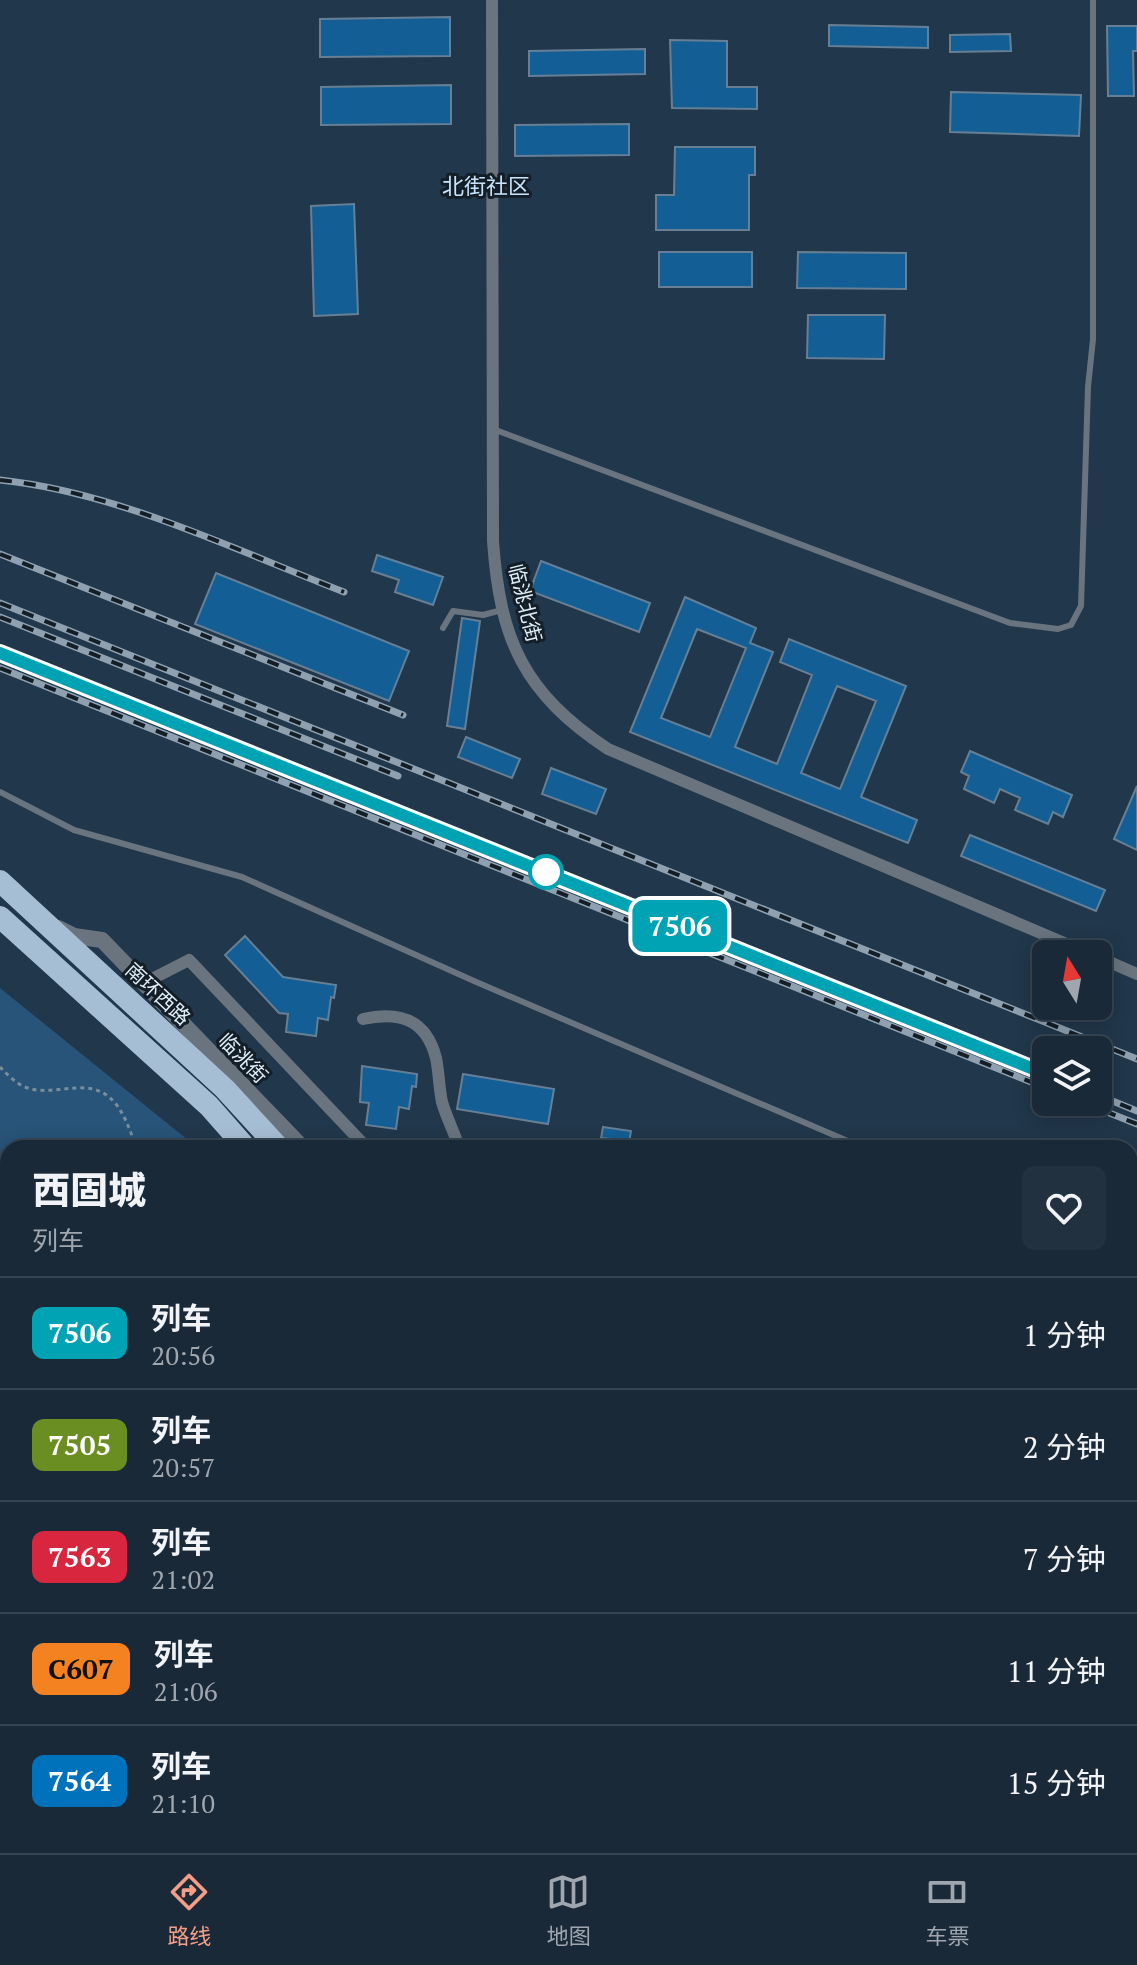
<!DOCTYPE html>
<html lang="zh">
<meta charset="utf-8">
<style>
:root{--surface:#192938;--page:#223140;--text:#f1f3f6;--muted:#9fa6ae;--line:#374553;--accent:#f49e87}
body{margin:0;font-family:"PT Serif","Noto Sans SC",serif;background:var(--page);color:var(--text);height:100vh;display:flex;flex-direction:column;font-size:30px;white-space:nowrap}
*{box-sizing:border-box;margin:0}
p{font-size:26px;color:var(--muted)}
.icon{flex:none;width:44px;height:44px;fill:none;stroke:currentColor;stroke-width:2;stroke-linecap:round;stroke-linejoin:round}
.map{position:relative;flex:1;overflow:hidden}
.drawer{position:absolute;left:0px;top:1140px;width:1138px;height:714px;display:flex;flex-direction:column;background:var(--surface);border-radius:24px 24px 0 0;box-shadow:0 4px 20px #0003,0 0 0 2px var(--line)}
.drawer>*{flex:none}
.badge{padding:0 16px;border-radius:12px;font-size:28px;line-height:52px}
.needle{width:52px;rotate:349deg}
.controls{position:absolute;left:1032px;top:940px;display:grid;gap:16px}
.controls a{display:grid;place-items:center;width:80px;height:80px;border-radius:12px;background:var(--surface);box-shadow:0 4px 20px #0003,0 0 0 2px var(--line);font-size:40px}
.map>.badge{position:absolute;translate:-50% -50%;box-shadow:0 0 0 4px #fff}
.round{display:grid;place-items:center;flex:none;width:84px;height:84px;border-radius:12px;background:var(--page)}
.head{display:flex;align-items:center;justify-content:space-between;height:136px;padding:0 32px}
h1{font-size:38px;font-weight:800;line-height:60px}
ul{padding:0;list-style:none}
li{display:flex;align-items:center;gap:24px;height:112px;padding:0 32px;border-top:2px solid var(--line)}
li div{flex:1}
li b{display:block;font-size:30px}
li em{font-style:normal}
li .badge{min-width:88px;font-weight:700;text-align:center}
.dock{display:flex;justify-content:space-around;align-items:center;height:112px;border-top:2px solid var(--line);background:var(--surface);font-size:22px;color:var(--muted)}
.dock a{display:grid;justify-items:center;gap:4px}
.dock .active{color:var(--accent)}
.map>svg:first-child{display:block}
.green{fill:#275478}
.building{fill:#135f95;stroke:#677f95;stroke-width:2;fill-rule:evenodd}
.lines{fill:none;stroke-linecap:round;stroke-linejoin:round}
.path{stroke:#7a8d9d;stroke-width:3;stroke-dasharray:4 4;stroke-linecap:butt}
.service{stroke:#69747e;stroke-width:6}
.minor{stroke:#69747e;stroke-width:12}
.tertiary{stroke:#69747e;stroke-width:16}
.trunk{stroke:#a6bed4;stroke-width:22}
.rail-casing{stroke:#8fa0b0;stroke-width:7}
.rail{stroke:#141e27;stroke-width:4;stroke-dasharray:12;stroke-linecap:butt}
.trunk-bridge{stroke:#a6bed4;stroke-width:22}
.line-casing{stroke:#fff;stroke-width:18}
.line{stroke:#00a3b4;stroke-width:12}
.stop-dot{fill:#fff;stroke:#00a3b4;stroke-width:4}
.labels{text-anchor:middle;stroke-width:6;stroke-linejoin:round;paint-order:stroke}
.street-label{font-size:20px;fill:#e1effb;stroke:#141e27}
.neighbourhood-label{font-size:22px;fill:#c8e3fb;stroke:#141e27}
</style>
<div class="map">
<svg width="1137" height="1853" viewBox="0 0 1137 1853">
<rect width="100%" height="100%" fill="#21374b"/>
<path class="green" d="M 0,988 L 188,1140 L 194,1148 L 8,1148 L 8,1276 L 0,1272 Z"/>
<path class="building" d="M 450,17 L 450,56 L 320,57 L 320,19 Z
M 829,25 L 928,27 L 928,48 L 829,46 Z
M 1107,26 L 1137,26 L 1137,51 L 1133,51 L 1134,96 L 1108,96 Z
M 1010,34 L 1011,51 L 950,52 L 950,35 Z
M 670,40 L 727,41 L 727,87 L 757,87 L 757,109 L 672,108 Z
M 645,49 L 645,74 L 529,76 L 529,51 Z
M 451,85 L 451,124 L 321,125 L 321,87 Z
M 951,92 L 1081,95 L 1079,136 L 950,132 Z
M 629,124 L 629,155 L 515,156 L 515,125 Z
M 675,147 L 755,147 L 755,175 L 749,175 L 749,230 L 656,230 L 656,195 L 674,195 Z
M 354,204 L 358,314 L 314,316 L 311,206 Z
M 659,252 L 752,252 L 752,287 L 659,287 Z
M 798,252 L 906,253 L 906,289 L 797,288 Z
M 808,315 L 885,315 L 884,359 L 807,358 Z
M 377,555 L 443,577 L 433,605 L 395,592 L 399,580 L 372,571 Z
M 541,561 L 650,603 L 639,632 L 530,591 Z
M 216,573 L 409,651 L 389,701 L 195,624 Z
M 685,597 L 756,628 L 750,643 L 773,652 L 735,747 L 777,764 L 812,675 L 780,662 L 789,639 L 906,686 L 861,797 L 917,820 L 908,843 L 630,732 ZM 697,629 L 746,648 L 710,737 L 661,718 ZM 837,686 L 876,701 L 840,789 L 801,773 Z
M 462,618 L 480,621 L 465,729 L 447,726 Z
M 466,737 L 520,759 L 512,778 L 458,757 Z
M 970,751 L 1072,795 L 1063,817 L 1053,812 L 1048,824 L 1015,810 L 1020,798 L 1000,789 L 994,803 L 964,789 L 969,776 L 961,772 Z
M 551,768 L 606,789 L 596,814 L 542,794 Z
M 1137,786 L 1137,850 L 1114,839 Z
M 970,835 L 1105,890 L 1096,911 L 961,856 Z
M 245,936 L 283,977 L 336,985 L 334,998 L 331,997 L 328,1020 L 318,1018 L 316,1036 L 286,1032 L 288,1014 L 279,1013 L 225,955 Z
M 362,1066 L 417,1074 L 416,1087 L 412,1086 L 409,1109 L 399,1107 L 396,1129 L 366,1125 L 369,1103 L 360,1102 Z
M 463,1074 L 554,1089 L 548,1124 L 457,1109 Z
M 603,1127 L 631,1131 L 628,1148 L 609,1148 L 610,1139 L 601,1138 Z"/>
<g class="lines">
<path class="path" d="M 0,1067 C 7,1074 15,1083 25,1087 C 55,1099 90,1073 115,1103 C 126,1116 130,1132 137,1148"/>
<path class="service" d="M 493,429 L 1010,623 L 1058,629 L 1071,625 L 1081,606 L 1088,387 L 1093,339 L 1093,0
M 443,628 L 453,611 L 483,615 L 502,610
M 0,792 L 74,830 L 242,877 L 474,981 L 864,1148
M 1130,1285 L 1137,1288"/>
<path class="minor" d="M 492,0 L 493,541 C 500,641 524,693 608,749 L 1090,954
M 1098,957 L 1137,974
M 144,983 L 189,960 L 367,1148
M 363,1019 C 399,1011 426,1019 436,1058 C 439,1072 439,1088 442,1102 C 446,1116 453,1130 458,1144
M 430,1148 C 448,1144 463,1142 480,1148
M 0,1699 L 8,1695
M 0,1804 L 8,1812
M 44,1846 L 49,1853"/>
<path class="tertiary" d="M 58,928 L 74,936 L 102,940 L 303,1148
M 0,1341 L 8,1344
M 1130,1649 L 1137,1650
M 585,1846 L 597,1853
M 1040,1846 L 1046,1853"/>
<path class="trunk" d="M 0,917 L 209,1106 L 246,1148
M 839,1846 L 845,1853
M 874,1846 L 880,1853"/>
<defs>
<path id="rail" d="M 0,480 C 117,492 235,550 344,592
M 0,554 L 403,715
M 0,603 L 1137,1059
M 0,617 L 398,776
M 0,653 L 1046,1074
M 0,668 L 1046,1088
M 1098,1095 L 1137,1111
M 1082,1102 L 1137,1124"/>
</defs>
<use href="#rail" class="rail-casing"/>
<use href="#rail" class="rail"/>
<path class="trunk-bridge" d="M 0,881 L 225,1089 L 279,1148"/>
</g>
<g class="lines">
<defs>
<path id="line" d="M 0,653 L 1046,1074"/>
</defs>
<use href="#line" class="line-casing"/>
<use href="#line" class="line"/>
</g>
<circle class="stop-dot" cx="546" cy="872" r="16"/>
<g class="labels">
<g class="street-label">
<text transform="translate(525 603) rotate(76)" y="7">临洮北街</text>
<text transform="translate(158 994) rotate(43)" y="7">南环西路</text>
<text transform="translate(243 1058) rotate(46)" y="7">临洮街</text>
</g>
<g class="neighbourhood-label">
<text x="486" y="194">北街社区</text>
</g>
</g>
</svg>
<div class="controls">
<a><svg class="needle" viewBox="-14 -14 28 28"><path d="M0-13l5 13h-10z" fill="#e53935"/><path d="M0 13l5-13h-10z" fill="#9fa6ae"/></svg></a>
<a><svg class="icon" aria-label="layers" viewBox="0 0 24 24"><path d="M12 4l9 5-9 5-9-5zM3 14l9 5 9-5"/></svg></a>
</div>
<b class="badge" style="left:680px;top:926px;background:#00a3b4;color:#fff">7506</b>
<section class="drawer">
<div class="head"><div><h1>西固城</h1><p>列车</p></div><a class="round"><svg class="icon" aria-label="heart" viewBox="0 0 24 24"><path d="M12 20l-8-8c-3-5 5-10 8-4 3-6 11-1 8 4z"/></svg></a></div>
<ul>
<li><span class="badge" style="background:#00a3b4;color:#fff">7506</span><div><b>列车</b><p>20:56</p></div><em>1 分钟</em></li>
<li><span class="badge" style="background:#6b8e23;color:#fff">7505</span><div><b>列车</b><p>20:57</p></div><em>2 分钟</em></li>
<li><span class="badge" style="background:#d7263d;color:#fff">7563</span><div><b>列车</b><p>21:02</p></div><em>7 分钟</em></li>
<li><span class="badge" style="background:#f58220;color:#111">C607</span><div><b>列车</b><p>21:06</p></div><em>11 分钟</em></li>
<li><span class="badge" style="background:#0072bc;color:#fff">7564</span><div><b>列车</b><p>21:10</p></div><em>15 分钟</em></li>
</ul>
</section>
</div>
<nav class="dock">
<a class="active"><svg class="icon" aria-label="directions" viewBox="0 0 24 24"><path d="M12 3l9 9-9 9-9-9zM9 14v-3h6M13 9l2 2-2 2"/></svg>路线</a>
<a><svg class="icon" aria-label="map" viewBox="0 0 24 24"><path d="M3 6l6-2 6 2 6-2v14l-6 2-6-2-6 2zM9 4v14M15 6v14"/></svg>地图</a>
<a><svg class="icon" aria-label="tickets" viewBox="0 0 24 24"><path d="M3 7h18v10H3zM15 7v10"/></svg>车票</a>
</nav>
